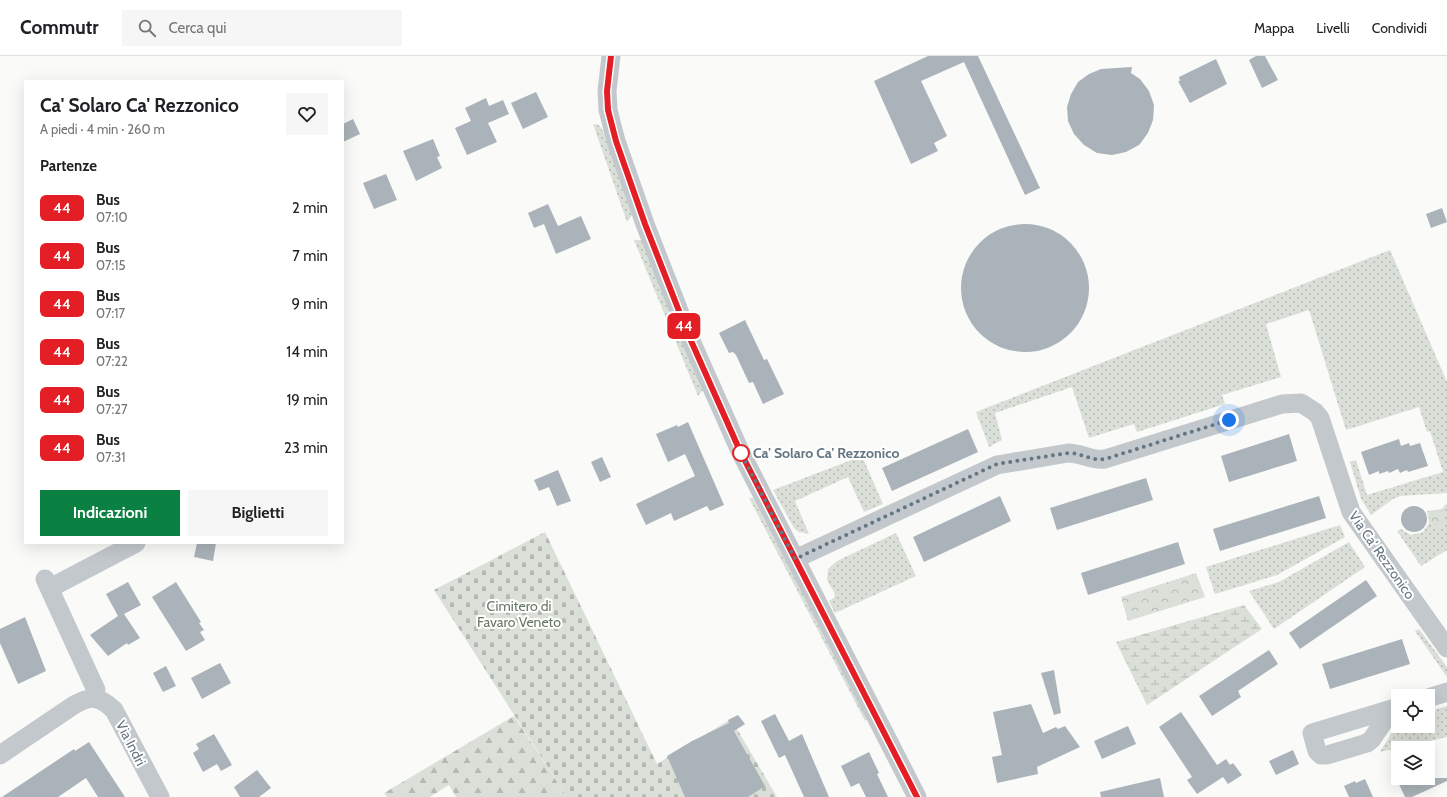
<!DOCTYPE html>
<html lang="it">
<meta charset="utf-8">
<style>
:root{--surface:#fff;--page:#f6f6f6;--text:#202124;--muted:#757577;--line:#e0e0e0;--accent:#0b8043}
body{margin:0;font-family:Cabin,sans-serif;background:var(--page);color:var(--text);height:100vh;display:flex;flex-direction:column;font-size:15px;white-space:nowrap}
*{box-sizing:border-box;margin:0}
p{font-size:13px;color:var(--muted)}
.icon{flex:none;width:22px;height:22px;fill:none;stroke:currentColor;stroke-width:2;stroke-linecap:round;stroke-linejoin:round}
.map{position:relative;flex:1;overflow:hidden}
.drawer{position:absolute;left:24px;top:24px;width:320px;height:464px;display:flex;flex-direction:column;background:var(--surface);border-radius:0px;box-shadow:0 4px 16px #0002}
.drawer>*{flex:none}
.badge{padding:0 8px;border-radius:6px;font-size:14px;line-height:26px}
.controls{position:absolute;left:1391px;top:633px;display:grid;gap:8px}
.controls a{display:grid;place-items:center;width:44px;height:44px;border-radius:0px;background:var(--surface);box-shadow:0 4px 16px #0002;font-size:20px}
.you{position:absolute;width:20px;height:20px;margin:-10px;border:3px solid #fff;border-radius:50%;background:#1a73e8;box-shadow:0 0 0 6px #1a73e833}
.map>.badge{position:absolute;translate:-50% -50%;box-shadow:0 0 0 2px #fff}
h2{padding:0 16px;font-size:15px;line-height:36px}
.round{display:grid;place-items:center;flex:none;width:42px;height:42px;border-radius:0px;background:var(--page)}
.headline{display:flex;align-items:center;justify-content:space-between;height:68px;padding:0 16px}
h1{font-size:19px;font-weight:800;line-height:30px}
.action{display:flex;gap:8px;margin-top:auto;padding:8px 16px}
.action a{flex:1;height:46px;border-radius:0px;background:var(--accent);color:#fff;font-size:16px;font-weight:800;line-height:46px;text-align:center}
.action a+a{background:var(--page);color:var(--text)}
ul{padding:0;list-style:none}
li{display:flex;align-items:center;gap:12px;height:48px;padding:0 16px}
li div{flex:1}
li b{display:block;font-size:15px}
li em{font-style:normal}
li .badge{min-width:44px;font-weight:700;text-align:center}
header{display:flex;align-items:center;gap:24px;box-sizing:border-box;height:56px;padding:0 20px;background:var(--surface);border-bottom:1px solid var(--line)}
header strong{font-size:19px}
nav{display:flex;gap:22px;margin-inline-start:auto;font-size:14px}
.search{width:280px;height:36px;background:var(--page);display:flex;align-items:center;gap:10px;box-sizing:border-box;padding:0 14px;border-radius:0px;color:var(--muted);font-size:15px}
.map>svg:first-child{display:block}
.grass{fill:url(#grass-dots)}
.forest{fill:url(#forest-firs)}
.wetland{fill:url(#wetland-marsh)}
.cemetery{fill:url(#cemetery-stones)}
.park{fill:url(#park-crowns)}
.building{fill:#aab3b9}
.lines{fill:none;stroke-linecap:round;stroke-linejoin:round}
.minor{stroke:#c3c8cc;stroke-width:19}
.line-casing{stroke:#fff;stroke-width:9}
.line{stroke:#e31e24;stroke-width:6}
.walk{stroke:#657683;stroke-width:4;stroke-dasharray:0 7.2}
.stop-dot{fill:#fff;stroke:#e31e24;stroke-width:2}
.labels{text-anchor:middle;stroke-width:4;stroke-linejoin:round;paint-order:stroke}
.stop-label{font-size:14px;font-weight:bold;fill:#657683;stroke:#fff;text-anchor:start}
.street-label{font-size:14px;fill:#657683;stroke:#fff}
.park-label{font-size:14px;fill:#687a64;stroke:#fff}
</style>
<header>
<strong>Commutr</strong>
<div class="search"><svg class="icon" aria-label="search" viewBox="0 0 24 24"><circle cx="10" cy="10" r="6"/><path d="M15 15l6 6"/></svg>Cerca qui</div>
<nav><a>Mappa</a><a>Livelli</a><a>Condividi</a></nav>
</header>
<div class="map">
<svg width="1447" height="741" viewBox="0 0 1447 741">
<defs>
<pattern id="grass-dots" width="8" height="8" patternUnits="userSpaceOnUse"><rect width="8" height="8" fill="#dadfd7"/><path d="M2 2h.1M6 6h.1" fill="none" stroke="#b4b9b4" stroke-width="1.8" stroke-linecap="round"/></pattern>
<pattern id="forest-firs" width="22" height="20" patternUnits="userSpaceOnUse"><rect width="22" height="20" fill="#dadfd7"/><path d="M5 1l3.5 6h-7zM16 11l3.5 6h-7z" fill="#b4b9b4"/></pattern>
<pattern id="wetland-marsh" width="20" height="14" patternUnits="userSpaceOnUse"><rect width="20" height="14" fill="#dadfd7"/><path d="M1 5h8M5 5V1M11 12h8M15 12V8" fill="none" stroke="#b4b9b4"/></pattern>
<pattern id="cemetery-stones" width="16" height="16" patternUnits="userSpaceOnUse"><rect width="16" height="16" fill="#dadfd7"/><path d="M2 7V4a2 2 0 0 1 4 0v3zM10 15v-3a2 2 0 0 1 4 0v3z" fill="#b4b9b4"/></pattern>
<pattern id="park-crowns" width="20" height="18" patternUnits="userSpaceOnUse"><rect width="20" height="18" fill="#dadfd7"/><path d="M2 6a3 3 0 1 1 6 0M12 15a3 3 0 1 1 6 0" fill="none" stroke="#b4b9b4"/></pattern>
</defs>
<rect width="100%" height="100%" fill="#fafaf8"/>
<path class="grass" d="M 593,68 L 599,69 L 603,75 L 633,158 L 627,166 Z
M 634,184 L 643,184 L 703,334 L 698,340 Z
M 1390,194 L 1447,326 L 1447,437 L 1400,440 L 1393,443 L 1371,459 L 1361,443 L 1350,406 L 1356,404 L 1367,439 L 1443,416 L 1430,375 L 1427,376 L 1419,351 L 1346,374 L 1309,254 L 1266,268 L 1281,321 L 1222,339 L 1225,348 L 1137,376 L 1134,368 L 1089,382 L 1072,331 L 995,357 L 1002,384 L 989,391 L 976,356 Z
M 862,400 L 883,448 L 864,456 L 848,421 L 795,445 L 809,478 L 799,476 L 794,472 L 773,434 Z
M 749,442 L 753,442 L 869,662 L 865,665 Z
M 1447,447 L 1447,494 L 1421,510 L 1397,475 L 1401,473 L 1411,479 L 1423,476 L 1429,467 L 1427,455 L 1435,473 L 1445,470 L 1442,453 Z
M 1340,469 L 1345,481 L 1277,519 L 1215,538 L 1206,511 Z
M 896,477 L 916,520 L 835,557 L 829,545 L 834,542 L 835,538 L 827,524 L 828,513 L 837,505 Z
M 1349,486 L 1365,511 L 1274,573 L 1249,535 L 1279,526 Z
M 1419,573 L 1447,611 L 1447,621 L 1415,575 Z
M 1447,650 L 1447,681 L 1380,696 L 1398,666 L 1398,670 L 1428,670 L 1428,656 Z"/>
<path class="forest" d="M 514,660 L 567,741 L 456,741 L 449,729 L 430,741 L 387,741 L 384,737 Z"/>
<path class="wetland" d="M 1244,549 L 1262,573 L 1147,649 L 1116,586 Z"/>
<path class="cemetery" d="M 545,476 L 657,708 L 731,663 L 777,741 L 567,741 L 434,534 Z"/>
<path class="park" d="M 1442,453 L 1445,470 L 1435,473 L 1427,455 Z
M 1196,517 L 1205,541 L 1128,565 L 1121,541 Z"/>
<path class="building" d="M 928,0 L 978,0 L 1040,132 L 1025,139 L 964,6 L 921,25 L 947,80 L 934,87 L 938,95 L 911,108 L 874,25 Z
M 1256,0 L 1265,0 L 1278,24 L 1262,32 L 1249,4 Z
M 1216,3 L 1227,28 L 1190,47 L 1178,25 L 1180,25 L 1179,21 Z
M 1132,11 L 1131,17 L 1140,23 L 1149,35 L 1154,49 L 1153,64 L 1148,77 L 1139,89 L 1126,96 L 1112,99 L 1097,97 L 1084,89 L 1074,78 L 1068,65 L 1067,51 L 1071,38 L 1078,26 L 1089,18 L 1101,13 Z
M 536,36 L 548,61 L 523,73 L 511,47 Z
M 486,42 L 489,50 L 503,44 L 509,58 L 488,67 L 497,86 L 467,99 L 455,72 L 471,65 L 465,52 Z
M 353,63 L 360,78 L 343,86 L 343,68 Z
M 433,83 L 440,100 L 437,101 L 442,112 L 416,125 L 403,95 Z
M 386,118 L 397,144 L 374,153 L 363,127 Z
M 548,148 L 558,170 L 581,160 L 591,183 L 556,198 L 544,168 L 534,172 L 528,157 Z
M 1442,152 L 1447,166 L 1431,172 L 1426,158 Z
M961 232a64 64 0 1 1 128 0a64 64 0 1 1-128 0Z
M 745,264 L 764,304 L 767,303 L 784,338 L 763,348 L 753,326 L 749,327 L 736,299 L 733,296 L 729,297 L 719,277 Z
M 688,366 L 724,449 L 710,455 L 707,450 L 674,465 L 671,457 L 646,469 L 636,448 L 695,420 L 685,398 L 668,406 L 656,378 L 677,369 L 678,371 Z
M 968,373 L 978,396 L 892,435 L 882,412 Z
M 1289,378 L 1297,405 L 1229,426 L 1221,400 Z
M 1399,383 L 1401,390 L 1409,387 L 1410,390 L 1420,387 L 1428,410 L 1408,416 L 1407,414 L 1400,417 L 1398,413 L 1389,417 L 1388,415 L 1379,418 L 1379,415 L 1369,419 L 1361,396 Z
M 602,401 L 611,421 L 600,426 L 591,406 Z
M 558,414 L 571,445 L 557,450 L 549,431 L 539,435 L 534,424 Z
M 1146,422 L 1153,444 L 1057,474 L 1050,452 Z
M 1000,440 L 1011,465 L 924,506 L 913,481 Z
M 1319,440 L 1326,462 L 1220,495 L 1213,473 Z
M1401 463a13 13 0 1 1 26 0a13 13 0 1 1-26 0Z
M 1178,486 L 1185,508 L 1088,539 L 1081,517 Z
M 197,487 L 216,487 L 213,505 L 194,501 Z
M 1366,524 L 1377,540 L 1300,593 L 1289,577 Z
M 128,526 L 141,549 L 124,558 L 140,582 L 128,589 L 127,587 L 108,600 L 90,579 L 118,560 L 106,538 Z
M 176,526 L 201,566 L 199,567 L 204,574 L 200,576 L 205,584 L 186,595 L 152,541 Z
M 25,561 L 46,615 L 18,628 L 0,587 L 0,573 Z
M 1402,583 L 1410,608 L 1330,633 L 1322,608 Z
M 1269,594 L 1278,608 L 1238,635 L 1241,641 L 1212,660 L 1199,640 Z
M 220,607 L 231,627 L 202,643 L 191,622 Z
M 166,610 L 176,630 L 163,636 L 153,617 Z
M 1054,614 L 1061,657 L 1054,659 L 1041,617 Z
M 1031,648 L 1043,677 L 1056,671 L 1058,673 L 1065,670 L 1080,691 L 1037,711 L 1038,718 L 997,727 L 992,701 L 1002,699 L 993,656 Z
M 1181,656 L 1217,709 L 1226,703 L 1230,709 L 1233,707 L 1242,719 L 1228,728 L 1223,721 L 1197,738 L 1187,724 L 1192,721 L 1159,671 Z
M 775,658 L 789,685 L 802,678 L 829,741 L 804,741 L 785,699 L 779,702 L 761,665 Z
M 738,659 L 745,668 L 734,675 L 765,730 L 748,741 L 685,741 L 667,700 L 692,685 L 729,667 L 728,664 Z
M 1128,670 L 1136,688 L 1102,703 L 1094,685 Z
M 214,678 L 232,709 L 221,715 L 217,708 L 203,716 L 193,697 L 199,693 L 196,688 Z
M 89,686 L 125,741 L 98,741 L 86,722 L 58,741 L 2,741 L 74,693 L 75,695 Z
M 1293,694 L 1299,708 L 1276,719 L 1269,705 Z
M 869,696 L 879,717 L 877,718 L 888,741 L 866,741 L 859,727 L 851,731 L 841,710 Z
M 257,714 L 271,732 L 259,741 L 240,741 L 234,731 Z
M 1160,722 L 1164,741 L 1101,741 L 1100,736 Z
M 1396,722 L 1447,722 L 1447,725 L 1412,741 L 1405,741 Z
M 1365,723 L 1373,741 L 1349,741 L 1344,730 L 1355,725 L 1356,727 Z"/>
<g class="lines">
<path class="minor" d="M 611,0 L 607,35 L 608,54 L 616,85 L 645,168 L 688,278 L 740,395 L 917,741
M 795,503 L 997,409 L 1068,397 C 1082,397 1091,405 1105,403 L 1282,348 L 1301,347 L 1315,356 L 1320,362 L 1351,456 L 1447,592
M 45,523 L 96,634 L 94,641
M 50,532 L 136,487
M 1428,642 L 1447,636
M 1392,653 L 1372,683 L 1367,687 L 1327,699 L 1321,699 L 1317,695 L 1312,677 L 1398,651
M 0,699 L 74,649 C 92,639 99,640 114,654 L 160,741"/>
</g>
<g class="lines">
<defs>
<path id="line" d="M 611,0 L 607,35 L 608,54 L 616,85 L 645,168 L 688,278 L 740,395 L 917,741"/>
</defs>
<use href="#line" class="line-casing"/>
<use href="#line" class="line"/>
<path class="walk" d="M 741,397 L 740,395 L 795,503 L 997,408 L 1068,397 C 1082,397 1091,405 1105,403 L 1229,364"/>
</g>
<circle class="stop-dot" cx="741" cy="397" r="8"/>
<g class="labels">
<g class="stop-label">
<text x="753" y="402">Ca' Solaro Ca' Rezzonico</text>
</g>
<g class="street-label">
<text transform="translate(1382 499) rotate(55)" y="5">Via Ca' Rezzonico</text>
<text transform="translate(131 687) rotate(63)" y="5">Via Indri</text>
</g>
<g class="park-label">
<text x="519" y="555">Cimitero di<tspan x="519" dy="16">Favaro Veneto</tspan></text>
</g>
</g>
</svg>
<div class="controls">
<a><svg class="icon" aria-label="locate" viewBox="0 0 24 24"><circle cx="12" cy="12" r="6"/><path d="M12 2v4M12 18v4M2 12h4M18 12h4"/></svg></a>
<a><svg class="icon" aria-label="layers" viewBox="0 0 24 24"><path d="M12 4l9 5-9 5-9-5zM3 14l9 5 9-5"/></svg></a>
</div>
<div class="you" style="left:1229px;top:364px"></div>
<b class="badge" style="left:684px;top:270px;background:#e31e24;color:#fff">44</b>
<section class="drawer">
<div class="headline"><div><h1>Ca' Solaro Ca' Rezzonico</h1><p>A piedi · 4 min · 260 m</p></div><a class="round"><svg class="icon" aria-label="heart" viewBox="0 0 24 24"><path d="M12 20l-8-8c-3-5 5-10 8-4 3-6 11-1 8 4z"/></svg></a></div>
<h2>Partenze</h2>
<ul>
<li><span class="badge" style="background:#e31e24;color:#fff">44</span><div><b>Bus</b><p>07:10</p></div><em>2 min</em></li>
<li><span class="badge" style="background:#e31e24;color:#fff">44</span><div><b>Bus</b><p>07:15</p></div><em>7 min</em></li>
<li><span class="badge" style="background:#e31e24;color:#fff">44</span><div><b>Bus</b><p>07:17</p></div><em>9 min</em></li>
<li><span class="badge" style="background:#e31e24;color:#fff">44</span><div><b>Bus</b><p>07:22</p></div><em>14 min</em></li>
<li><span class="badge" style="background:#e31e24;color:#fff">44</span><div><b>Bus</b><p>07:27</p></div><em>19 min</em></li>
<li><span class="badge" style="background:#e31e24;color:#fff">44</span><div><b>Bus</b><p>07:31</p></div><em>23 min</em></li>
</ul>
<div class="action"><a>Indicazioni</a><a>Biglietti</a></div>
</section>
</div>
